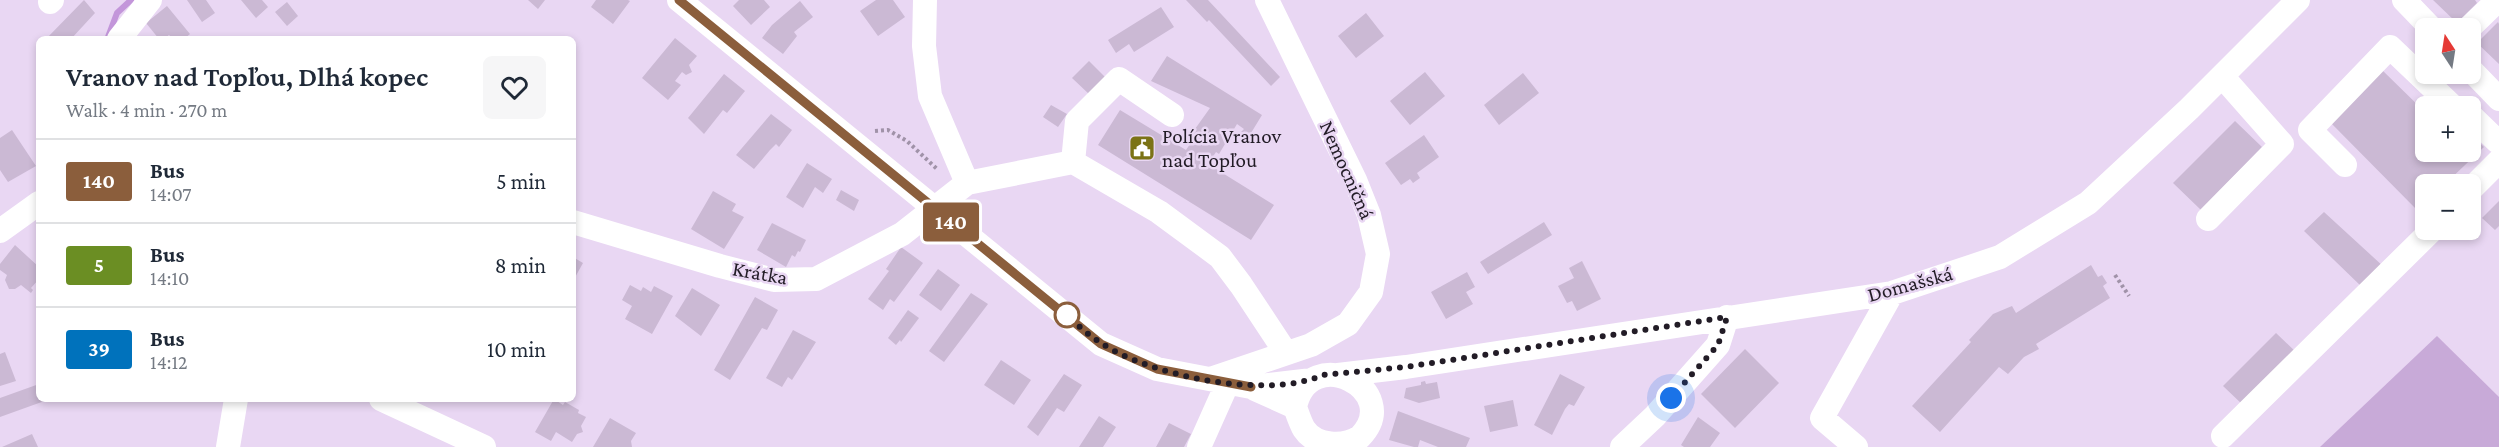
<!DOCTYPE html>
<meta charset="utf-8">
<style>
:root{--surface:#fff;--page:#f6f6f7;--text:#1f2937;--muted:#747a83;--line:#e0e1e3}
body{margin:0;font-family:"Crimson Pro",serif;background:var(--page);color:var(--text);height:100vh;display:flex;flex-direction:column;font-size:22px;white-space:nowrap}
*{box-sizing:border-box;margin:0}
p{font-size:20px;color:var(--muted)}
.icon{flex:none;width:33px;height:33px;fill:none;stroke:currentColor;stroke-width:2;stroke-linecap:round;stroke-linejoin:round}
.map{position:relative;flex:1;overflow:hidden}
.details{position:absolute;left:36px;top:36px;width:540px;height:366px;display:flex;flex-direction:column;background:var(--surface);border-radius:9px;box-shadow:0 3px 9px #0003}
.details>*{flex:none}
.badge{padding:0 12px;border-radius:4px;font-size:21px;line-height:39px}
.needle{width:39px;rotate:348deg}
.fabs{position:absolute;left:2415px;top:18px;display:grid;gap:12px}
.fabs a{display:grid;place-items:center;width:66px;height:66px;border-radius:9px;background:var(--surface);box-shadow:0 3px 9px #0003;font-size:30px}
.you{position:absolute;width:30px;height:30px;margin:-15px;border:4px solid #fff;border-radius:50%;background:#1a73e8;box-shadow:0 0 0 9px #1a73e833}
.map>.badge{position:absolute;translate:-50% -50%;box-shadow:0 0 0 3px #fff}
.round{display:grid;place-items:center;flex:none;width:63px;height:63px;border-radius:9px;background:var(--page)}
.summary{display:flex;align-items:center;justify-content:space-between;height:102px;padding:0 30px}
h1{font-size:28px;font-weight:600;line-height:45px}
ul{padding:0;list-style:none}
li{display:flex;align-items:center;gap:18px;height:84px;padding:0 30px;border-top:2px solid var(--line)}
li div{flex:1}
li b{display:block;font-size:22px}
li em{font-style:normal}
li .badge{min-width:66px;font-weight:700;text-align:center}
.map>svg:first-child{display:block}
.green{fill:#c8aad8}
.lines{fill:none;stroke-linecap:round;stroke-linejoin:round}
.stream{stroke:#c396da;stroke-width:6}
.building{fill:#cbb9d4}
.path{stroke:#a092a8;stroke-width:4;stroke-dasharray:3 3;stroke-linecap:butt}
.minor{stroke:#fff;stroke-width:24}
.line-casing{stroke:#fff;stroke-width:14}
.line{stroke:#8b5e3c;stroke-width:9}
.walk{stroke:#221c26;stroke-width:6;stroke-dasharray:0 10.8}
.stop-dot{fill:#fff;stroke:#8b5e3c;stroke-width:3}
.labels{text-anchor:middle;stroke-width:5;stroke-linejoin:round;paint-order:stroke}
.poi-label{font-size:21px;fill:#221c26;stroke:#e9d7f3;text-anchor:start}
.street-label{font-size:21px;fill:#221c26;stroke:#e9d7f3}
</style>
<div class="map">
<svg width="2499" height="447" viewBox="0 0 2499 447">
<rect width="100%" height="100%" fill="#e9d7f3"/>
<path class="green" d="M 2437,336 L 2499,397 L 2499,447 L 2320,447 Z"/>
<g class="lines">
<path class="stream" d="M 108,37 L 117,13 L 131,0"/>
</g>
<path class="building" d="M 84,0 L 95,13 L 71,39 L 46,39 Z
M 187,0 L 206,0 L 215,13 L 202,22 Z
M 241,0 L 262,0 L 268,7 L 256,18 Z
M 528,0 L 545,0 L 538,9 Z
M 596,0 L 628,0 L 630,1 L 613,24 L 591,7 Z
M 739,0 L 764,0 L 770,7 L 751,25 L 733,6 Z
M 876,0 L 893,0 L 905,17 L 878,36 L 860,11 Z
M 1186,0 L 1208,0 L 1280,77 L 1271,86 L 1209,20 L 1207,22 Z
M 2433,0 L 2475,0 L 2477,3 L 2457,23 Z
M 800,1 L 813,17 L 794,32 L 797,36 L 783,54 L 762,38 L 772,25 Z
M 287,2 L 298,16 L 287,26 L 275,12 Z
M 167,6 L 190,34 L 184,39 L 173,39 L 169,35 L 164,39 L 159,39 L 146,23 Z
M 1161,7 L 1174,27 L 1134,52 L 1129,44 L 1116,53 L 1108,40 Z
M 1366,13 L 1384,36 L 1356,58 L 1338,36 Z
M 2498,22 L 2499,24 L 2499,64 L 2477,43 Z
M 675,38 L 697,56 L 689,65 L 692,72 L 686,75 L 682,72 L 675,81 L 681,85 L 668,100 L 642,78 Z
M 1167,56 L 1262,115 L 1251,133 L 1241,132 L 1244,129 L 1237,124 L 1219,154 L 1216,152 L 1208,164 L 1274,205 L 1251,240 L 1098,145 L 1120,110 L 1186,150 L 1194,138 L 1190,136 L 1210,108 L 1151,81 Z
M 1089,61 L 1106,78 L 1090,95 L 1072,78 Z
M 2381,69 L 2426,113 L 2426,152 L 2470,152 L 2470,133 L 2484,147 L 2445,184 L 2426,184 L 2426,204 L 2418,211 L 2329,121 Z
M 1425,72 L 1445,96 L 1410,125 L 1390,101 Z
M 1523,73 L 1539,93 L 1499,125 L 1484,105 Z
M 724,74 L 745,91 L 727,113 L 723,110 L 704,134 L 688,118 Z
M 1051,105 L 1067,114 L 1058,127 L 1043,117 Z
M 771,114 L 792,130 L 779,147 L 776,144 L 770,150 L 754,169 L 736,155 Z
M 2235,121 L 2262,147 L 2201,210 L 2173,183 Z
M 12,130 L 36,166 L 8,182 L 0,170 L 0,138 Z
M 1424,135 L 1439,157 L 1417,173 L 1420,178 L 1413,183 L 1410,179 L 1401,185 L 1385,163 Z
M 807,163 L 832,179 L 823,193 L 815,187 L 803,208 L 786,197 Z
M 841,190 L 859,200 L 854,211 L 836,200 Z
M 713,191 L 736,204 L 732,211 L 744,217 L 724,249 L 691,229 Z
M 2499,201 L 2499,226 L 2495,230 L 2482,218 Z
M 2324,212 L 2384,267 L 2363,288 L 2304,231 Z
M 1544,222 L 1552,235 L 1488,274 L 1480,262 Z
M 772,223 L 806,240 L 800,252 L 798,251 L 795,257 L 792,255 L 786,267 L 757,250 Z
M 15,245 L 39,267 L 39,279 L 31,288 L 33,290 L 31,293 L 21,285 L 15,289 L 9,289 L 5,280 L 7,275 L 0,270 L 0,264 Z
M 901,247 L 923,263 L 894,302 L 890,299 L 883,310 L 868,299 L 889,271 L 886,269 Z
M 573,257 L 583,263 L 573,281 Z
M 1582,261 L 1601,299 L 1577,311 L 1572,301 L 1567,303 L 1558,286 L 1574,278 L 1569,268 Z
M 2091,265 L 2098,277 L 2102,275 L 2107,283 L 2103,286 L 2110,298 L 2036,344 L 2039,349 L 2024,357 L 2008,374 L 1999,367 L 1940,432 L 1912,406 L 1971,342 L 1969,340 L 1993,314 L 2012,306 L 2016,313 Z
M 938,269 L 960,285 L 941,311 L 919,295 Z
M 1467,272 L 1475,287 L 1466,292 L 1473,304 L 1446,319 L 1431,292 Z
M 630,285 L 641,291 L 643,287 L 651,292 L 654,286 L 673,296 L 652,334 L 625,319 L 632,306 L 622,300 Z
M 692,288 L 720,305 L 701,336 L 675,316 Z
M 971,293 L 988,304 L 944,362 L 929,351 Z
M 755,297 L 778,310 L 767,330 L 762,328 L 730,380 L 714,370 Z
M 908,310 L 919,318 L 901,342 L 900,340 L 896,345 L 888,338 Z
M 793,330 L 816,342 L 792,380 L 788,377 L 782,387 L 766,378 Z
M 2276,333 L 2297,353 L 2244,406 L 2223,386 Z
M 1745,349 L 1779,383 L 1735,428 L 1701,394 Z
M 5,352 L 16,381 L 0,386 L 0,354 Z
M 1001,360 L 1031,380 L 1014,405 L 984,385 Z
M 1064,374 L 1082,385 L 1064,412 L 1057,408 L 1038,436 L 1027,427 Z
M 1560,374 L 1585,387 L 1574,406 L 1569,404 L 1565,409 L 1552,435 L 1534,425 Z
M 1425,381 L 1426,384 L 1437,382 L 1440,398 L 1419,403 L 1404,398 L 1406,388 L 1421,385 L 1421,382 Z
M 39,384 L 39,399 L 50,399 L 0,417 L 0,398 Z
M 554,399 L 563,405 L 565,402 L 579,410 L 578,413 L 586,417 L 581,426 L 583,432 L 577,434 L 572,442 L 556,432 L 551,441 L 535,432 Z
M 1513,400 L 1518,426 L 1490,432 L 1484,406 Z
M 1398,411 L 1470,438 L 1466,447 L 1438,447 L 1420,440 L 1418,447 L 1414,447 L 1389,440 Z
M 1099,416 L 1116,427 L 1103,447 L 1079,447 Z
M 1698,417 L 1720,433 L 1710,447 L 1684,447 L 1681,445 Z
M 610,418 L 636,433 L 631,441 L 632,447 L 593,447 Z
M 1169,423 L 1191,434 L 1184,447 L 1156,447 Z
M 32,434 L 38,447 L 2,447 Z"/>
<g class="lines">
<path class="path" d="M 875,131 L 888,130 L 907,141 L 937,169
M 2115,275 L 2129,296"/>
<path class="minor" d="M 679,0 L 1101,344 L 1157,369 L 1251,387 L 1312,380
M 2404,0 L 2431,28
M 50,2 L 52,0
M 2469,28 L 2498,0
M 119,39 L 150,0
M 2470,69 L 2499,99
M 2470,115 L 2497,141 L 2499,139
M 1073,162 L 1077,121 L 1119,79 L 1172,115
M 2345,165 L 2310,130 L 2390,47 L 2452,106
M 967,183 L 1073,162 L 1159,212 L 1220,257 L 1241,285 L 1286,353
M 2470,190 L 2499,161
M 2208,219 L 2282,144 L 2222,76
M 573,222 L 720,266 L 774,280 L 816,279 L 902,234 L 967,183 L 930,96 L 924,46 L 925,0
M 0,231 L 39,203
M 1338,375 L 1406,367 L 1892,293 L 2000,257 L 2088,203 L 2189,109 L 2298,0
M 1213,378 L 1311,345 L 1348,324 L 1371,292 L 1378,254 L 1369,215 L 1355,180 L 1267,0
M 1255,389 L 1295,407 C 1298,415 1300,422 1304,429 C 1316,447 1344,447 1360,437 C 1405,390 1309,341 1295,407
M 381,399 L 484,447
M 2223,436 L 2432,230
M 228,447 L 236,399
M 1199,447 L 1228,382
M 1622,447 L 1655,416 L 1718,345 L 1727,317
M 1856,447 L 1822,418 L 1892,293"/>
</g>
<g class="lines">
<defs>
<path id="line" d="M 679,0 L 1101,344 L 1157,369 L 1251,387"/>
</defs>
<use href="#line" class="line-casing"/>
<use href="#line" class="line"/>
<path class="walk" d="M 1067,315 L 1065,314 C 1077,324 1088,335 1101,343 C 1151,376 1266,400 1323,375 L 1406,367 L 1727,317 L 1718,345 L 1671,398"/>
</g>
<defs>
<symbol id="civic-square" viewBox="-11 -11 22 22"><rect x="-9" y="-9" width="18" height="18" rx="4" fill="#7b7315" stroke="#e9d7f3"/><path d="M-.6-6.5H3V-4.5H.6V-3L4-1V1h2V6H-6V1h2V-1L-.6-3ZM-1.2 2.5V6h2.4V2.5Z" fill="#fff"/></symbol>
</defs>
<g fill-rule="evenodd">
<use href="#civic-square" x="1127" y="133" width="30" height="30"/>
</g>
<circle class="stop-dot" cx="1067" cy="315" r="12"/>
<g class="labels">
<g class="poi-label">
<text x="1162" y="143">Polícia Vranov<tspan x="1162" dy="24">nad Topľou</tspan></text>
</g>
<g class="street-label">
<text transform="translate(1347 170) rotate(66)" y="7">Nemocničná</text>
<text transform="translate(760 273) rotate(10)" y="7">Krátka</text>
<text transform="translate(1910 284) rotate(-15)" y="7">Domašská</text>
</g>
</g>
</svg>
<div class="fabs">
<a><svg class="needle" viewBox="-14 -14 28 28"><path d="M0-13l5 13h-10z" fill="#e53935"/><path d="M0 13l5-13h-10z" fill="#747a83"/></svg></a>
<a>+</a>
<a>−</a>
</div>
<div class="you" style="left:1671px;top:398px"></div>
<b class="badge" style="left:951px;top:222px;background:#8b5e3c;color:#fff">140</b>
<section class="details">
<div class="summary"><div><h1>Vranov nad Topľou, Dlhá kopec</h1><p>Walk · 4 min · 270 m</p></div><a class="round"><svg class="icon" aria-label="heart" viewBox="0 0 24 24"><path d="M12 20l-8-8c-3-5 5-10 8-4 3-6 11-1 8 4z"/></svg></a></div>
<ul>
<li><span class="badge" style="background:#8b5e3c;color:#fff">140</span><div><b>Bus</b><p>14:07</p></div><em>5 min</em></li>
<li><span class="badge" style="background:#6b8e23;color:#fff">5</span><div><b>Bus</b><p>14:10</p></div><em>8 min</em></li>
<li><span class="badge" style="background:#0072bc;color:#fff">39</span><div><b>Bus</b><p>14:12</p></div><em>10 min</em></li>
</ul>
</section>
</div>
